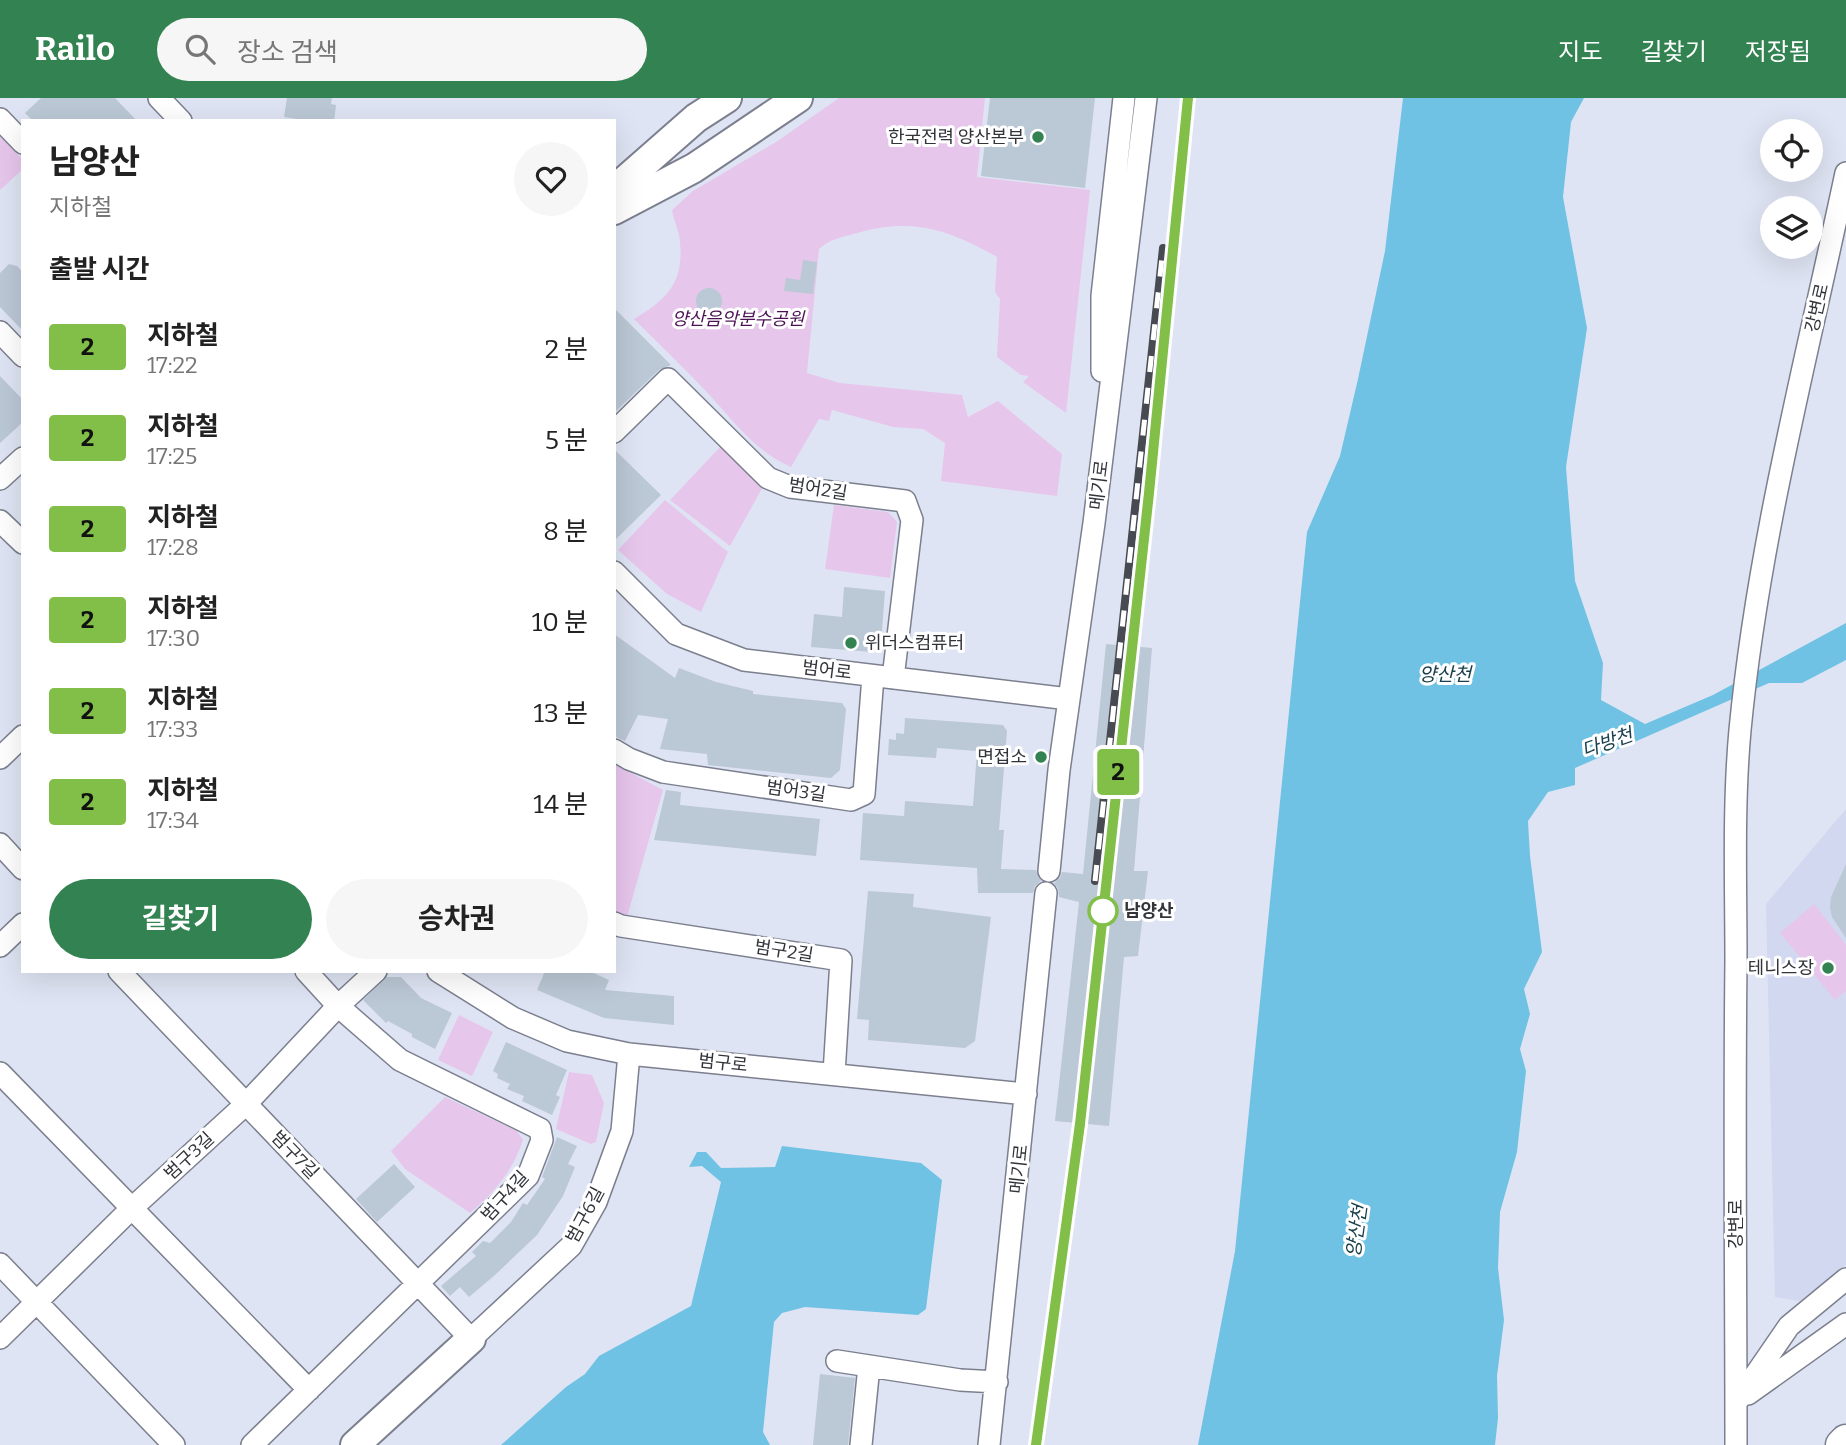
<!DOCTYPE html>
<html lang="ko">
<meta charset="utf-8">
<style>
:root{--surface:#fff;--page:#f6f6f6;--text:#222;--muted:#767676;--accent:#338252}
body{margin:0;font-family:Bitter,"Noto Sans KR",serif;background:var(--page);color:var(--text);height:100vh;display:flex;flex-direction:column;font-size:26px;white-space:nowrap}
*{box-sizing:border-box;margin:0}
p{font-size:23px;color:var(--muted)}
.icon{flex:none;width:38px;height:38px;fill:none;stroke:currentColor;stroke-width:2;stroke-linecap:round;stroke-linejoin:round}
.map{position:relative;flex:1;overflow:hidden}
.sheet{position:absolute;left:21px;top:21px;width:595px;height:854px;display:flex;flex-direction:column;background:var(--surface);border-radius:0px;box-shadow:0 7px 28px #0002}
.sheet>*{flex:none}
.badge{padding:0 14px;border-radius:5px;font-size:24px;line-height:46px}
.buttons{position:absolute;left:1760px;top:21px;display:grid;gap:14px}
.buttons a{display:grid;place-items:center;width:63px;height:63px;border-radius:50%;background:var(--surface);box-shadow:0 7px 28px #0002;font-size:35px}
.map>.badge{position:absolute;translate:-50% -50%;box-shadow:0 0 0 4px #fff}
h2{padding:0 28px;font-size:26px;line-height:63px}
.round{display:grid;place-items:center;flex:none;width:74px;height:74px;border-radius:37px;background:var(--page)}
.headline{display:flex;align-items:center;justify-content:space-between;height:119px;padding:0 28px}
h1{font-size:33px;font-weight:700;line-height:52px}
.action{display:flex;gap:14px;margin-top:auto;padding:14px 28px}
.action a{flex:1;height:80px;border-radius:42px;background:var(--accent);color:#fff;font-size:28px;font-weight:700;line-height:80px;text-align:center}
.action a+a{background:var(--page);color:var(--text)}
ul{padding:0;list-style:none}
li{display:flex;align-items:center;gap:21px;height:91px;padding:0 28px}
li div{flex:1}
li b{display:block;font-size:26px}
li em{font-style:normal}
li .badge{min-width:77px;font-weight:700;text-align:center}
header{display:flex;align-items:center;gap:42px;box-sizing:border-box;height:98px;padding:0 35px;background:var(--accent);color:#fff}
header strong{font-size:33px}
nav{display:flex;gap:38px;margin-inline-start:auto;font-size:24px}
.search{width:490px;height:63px;background:var(--page);display:flex;align-items:center;gap:18px;box-sizing:border-box;padding:0 24px;border-radius:38px;color:var(--muted);font-size:26px}
.map>svg:first-child{display:block}
.built{fill:#d1d8ef}
.green{fill:#e7c6ec}
.water{fill:#6fc2e3}
.building{fill:#bbc8d5}
.lines{fill:none;stroke-linecap:round;stroke-linejoin:round}
.minor-casing{stroke:#7b7f8e;stroke-width:24}
.major-casing{stroke:#7b7f8e;stroke-width:32}
.highway-casing{stroke:#7b7f8e;stroke-width:35}
.minor{stroke:#fff;stroke-width:21}
.major{stroke:#fff;stroke-width:28}
.highway{stroke:#fff;stroke-width:32}
.rail-casing{stroke:#484a52;stroke-width:8}
.rail{stroke:#fff;stroke-width:5;stroke-dasharray:16;stroke-linecap:butt}
.line-casing{stroke:#fff;stroke-width:16}
.line{stroke:#81bf48;stroke-width:10}
.poi-dot{fill:#338252;stroke:#fff;stroke-width:2.5}
.stop-dot{fill:#fff;stroke:#81bf48;stroke-width:3.5}
.labels{text-anchor:middle;stroke-width:6;stroke-linejoin:round;paint-order:stroke}
.poi-label{font-size:18px;fill:#32343a;stroke:#fff;text-anchor:end}
.street-label{font-size:18px;fill:#32343a;stroke:#fff}
.park-label{font-size:18px;font-style:italic;fill:#4c1155;stroke:#fff}
.stop-label{font-size:18px;font-weight:bold;fill:#32343a;stroke:#fff;text-anchor:start}
.water-label{font-size:19px;font-style:italic;fill:#1a404e;stroke:#fff}
</style>
<header>
<strong>Railo</strong>
<div class="search"><svg class="icon" aria-label="search" viewBox="0 0 24 24"><circle cx="10" cy="10" r="6"/><path d="M15 15l6 6"/></svg>장소 검색</div>
<nav><a>지도</a><a>길찾기</a><a>저장됨</a></nav>
</header>
<div class="map">
<svg width="1846" height="1347" viewBox="0 0 1846 1347">
<rect width="100%" height="100%" fill="#dfe4f4"/>
<path class="built" d="M 1846,711 L 1846,1167 L 1800,1203 L 1775,1199 L 1766,806 Z"/>
<path class="green" d="M 839,0 L 985,0 L 977,79 L 1090,92 L 1066,315 L 1023,284 L 1029,278 L 1021,277 L 997,259 L 1000,201 L 995,194 L 997,159 C 946,130 911,119 853,136 C 842,139 828,142 819,151 L 807,275 L 840,285 L 962,297 L 968,319 L 998,303 L 1062,356 L 1057,398 L 941,383 L 945,345 L 923,331 L 893,329 L 832,312 L 829,323 L 819,321 L 791,369 C 753,353 731,319 703,290 C 681,267 657,244 634,221 C 666,202 684,185 680,145 C 680,134 674,124 672,112 L 693,93 L 776,44 Z
M 0,38 L 23,62 L 23,71 L 0,92 Z
M 722,347 L 754,381 L 764,387 L 730,448 L 670,402 Z
M 665,402 L 728,454 L 701,514 L 667,496 L 618,452 Z
M 834,407 L 888,414 L 897,424 L 890,480 L 825,471 Z
M 614,666 L 663,692 L 627,819 L 614,812 Z
M 1814,806 L 1846,847 L 1846,893 L 1835,902 L 1780,835 Z
M 459,917 L 493,934 L 472,978 L 438,962 Z
M 569,974 L 592,977 L 604,1005 L 596,1044 L 591,1046 L 556,1031 Z
M 445,999 L 517,1033 L 523,1042 C 513,1073 494,1095 470,1115 L 405,1071 L 391,1053 Z"/>
<path class="water" d="M 1403,0 L 1584,0 L 1571,24 L 1563,99 L 1587,230 L 1566,369 L 1575,483 L 1603,565 L 1601,602 L 1645,626 L 1713,597 L 1846,525 L 1846,562 L 1802,585 L 1769,585 L 1575,670 L 1575,687 L 1548,694 L 1528,723 L 1530,758 L 1542,854 L 1524,891 L 1530,916 L 1520,951 L 1526,973 L 1517,1054 L 1500,1114 L 1498,1170 L 1504,1222 L 1497,1278 L 1498,1320 L 1495,1347 L 1198,1347 L 1235,1153 L 1307,434 L 1340,358 L 1358,281 L 1385,153 Z
M 782,1048 L 921,1065 L 942,1082 L 926,1211 L 918,1217 L 805,1209 L 782,1215 L 774,1224 L 763,1334 L 770,1347 L 501,1347 L 566,1289 L 585,1276 L 599,1258 L 691,1208 L 721,1084 L 702,1068 L 689,1069 L 697,1054 L 706,1054 L 721,1070 L 775,1069 Z"/>
<path class="building" d="M 41,0 L 115,0 L 137,23 L 33,23 L 25,15 Z
M 287,0 L 332,0 L 331,6 L 336,7 L 334,23 L 309,23 L 284,19 Z
M 990,0 L 1095,0 L 1085,90 L 981,78 Z
M 803,162 L 817,164 L 813,196 L 784,193 L 786,180 L 800,182 Z
M 9,166 L 17,168 L 23,174 L 23,233 L 0,209 L 0,175 Z
M696 203a13 13 0 1 1 26 0a13 13 0 1 1-26 0Z
M 614,210 L 671,267 L 659,272 L 614,315 Z
M 0,278 L 23,302 L 23,324 L 0,345 Z
M 614,351 L 661,397 L 614,443 Z
M 844,489 L 885,493 L 881,546 L 872,554 L 811,549 L 814,516 L 842,519 Z
M 614,536 L 675,580 L 679,570 L 716,584 L 753,593 L 753,596 L 842,605 L 846,611 L 840,672 L 831,680 L 708,667 L 707,656 L 660,651 L 668,621 L 638,617 L 625,643 L 618,640 L 614,637 Z
M 1106,546 L 1152,550 L 1134,773 L 1148,773 L 1138,858 L 1124,859 L 1109,1028 L 1055,1023 L 1079,804 L 1059,799 L 1058,790 L 1054,785 L 1060,780 L 1062,774 L 1083,776 Z
M 905,620 L 1003,627 L 1007,633 L 999,732 L 1004,732 L 1001,771 L 1036,772 L 1041,783 L 1035,788 L 1033,795 L 978,795 L 977,770 L 860,762 L 863,715 L 904,718 L 905,703 L 973,708 L 977,653 L 937,650 L 936,660 L 888,657 L 889,641 L 896,642 L 896,635 L 904,636 Z
M 666,692 L 681,694 L 680,707 L 820,721 L 816,758 L 654,742 Z
M 1846,766 L 1846,840 L 1832,819 L 1830,809 L 1831,799 Z
M 868,793 L 914,796 L 913,809 L 991,819 L 975,943 L 965,950 L 868,942 L 869,922 L 857,921 Z
M 545,873 L 589,873 L 609,882 L 605,892 L 674,898 L 674,927 L 604,920 L 537,892 Z
M 387,879 L 401,879 L 421,900 L 452,915 L 435,951 L 412,939 L 412,936 L 388,923 L 386,925 L 363,902 Z
M 506,944 L 567,972 L 556,997 L 560,999 L 552,1017 L 522,1003 L 524,998 L 507,991 L 510,986 L 497,980 L 498,976 L 493,973 Z
M 557,1039 L 577,1048 L 568,1066 L 575,1069 L 563,1098 L 537,1137 L 495,1177 L 469,1199 L 460,1189 L 450,1198 L 441,1188 L 476,1158 L 472,1154 L 483,1143 L 490,1145 L 511,1124 L 523,1105 L 527,1107 L 545,1081 L 542,1079 Z
M 394,1066 L 415,1089 L 377,1124 L 356,1101 Z
M 820,1276 L 855,1280 L 848,1347 L 813,1347 Z"/>
<g class="lines">
<defs>
<path id="minor" d="M 159,0 L 181,23
M 0,21 L 23,45
M 0,234 L 23,258
M 1102,273 L 1102,198 L 1124,0
M 614,334 L 668,281 L 768,380 L 790,389 L 905,403 L 912,422 L 893,580
M 0,381 L 23,360
M 0,423 L 23,445
M 614,474 L 676,536 L 744,562 L 1069,601
M 614,652 L 629,661 L 663,674 L 851,702 L 864,696 L 873,578
M 0,660 L 23,638
M 0,746 L 23,771
M 1049,773 L 1059,672 L 1094,425 L 1146,0
M 614,825 L 621,828 L 841,862 L 834,976
M 0,848 L 23,826
M 119,873 L 471,1241 L 571,1148 L 596,1104 L 622,1033 L 629,956
M 438,873 L 513,920 L 567,943 L 629,956 L 1026,996
M 0,975 L 309,1292
M 0,1166 L 174,1347
M 0,1240 L 131,1111 L 246,1006 L 338,908 L 376,873
M 837,1263 L 960,1282 L 997,1284
M 1748,1296 L 1846,1226
M 1736,1305 L 1789,1228 L 1846,1181
M 252,1347 L 528,1078 L 542,1042 L 540,1031 L 400,962 L 338,908 L 306,873
M 861,1347 L 869,1268
M 989,1347 L 1046,795
M 1736,1347 C 1736,1186 1734,1025 1736,864 C 1736,787 1733,709 1740,632 C 1758,444 1807,260 1846,75"/>
<path id="major" d="M 614,92 L 696,20 L 727,0
M 614,112 L 694,70 L 798,0
M 355,1347 L 471,1241"/>
<path id="highway" d="M 1842,1347 L 1846,1343"/>
</defs>
<use href="#minor" class="minor-casing"/>
<use href="#major" class="major-casing"/>
<use href="#highway" class="highway-casing"/>
<use href="#minor" class="minor"/>
<use href="#major" class="major"/>
<use href="#highway" class="highway"/>
<defs>
<path id="rail" d="M 1095,783 L 1163,150
M 1036,1347 L 1080,1026 L 1152,370 L 1188,0"/>
</defs>
<use href="#rail" class="rail-casing"/>
<use href="#rail" class="rail"/>
</g>
<g class="lines">
<defs>
<path id="line" d="M 1036,1347 L 1080,1026 L 1149,395 L 1188,0"/>
</defs>
<use href="#line" class="line-casing"/>
<use href="#line" class="line"/>
</g>
<g class="poi-dot">
<circle cx="1038" cy="39" r="7"/>
<circle cx="851" cy="545" r="7"/>
<circle cx="1041" cy="659" r="7"/>
<circle cx="1828" cy="870" r="7"/>
</g>
<circle class="stop-dot" cx="1103" cy="813" r="14"/>
<g class="labels">
<g class="poi-label">
<text x="1024" y="45">한국전력 양산본부</text>
<text x="865" y="551" text-anchor="start">위더스컴퓨터</text>
<text x="1027" y="665">면접소</text>
<text x="1814" y="876">테니스장</text>
</g>
<g class="street-label">
<text transform="translate(1817 210) rotate(-77)" y="6">강변로</text>
<text transform="translate(1099 387) rotate(-83)" y="6">메기로</text>
<text transform="translate(818 391) rotate(9)" y="6">범어2길</text>
<text transform="translate(827 572) rotate(7)" y="6">범어로</text>
<text transform="translate(796 693) rotate(8)" y="6">범어3길</text>
<text transform="translate(784 853) rotate(9)" y="6">범구2길</text>
<text transform="translate(723 965) rotate(6)" y="6">범구로</text>
<text transform="translate(295 1057) rotate(46)" y="6">범구7길</text>
<text transform="translate(189 1058) rotate(-43)" y="6">범구3길</text>
<text transform="translate(1019 1071) rotate(-84)" y="6">메기로</text>
<text transform="translate(505 1098) rotate(-48)" y="6">범구4길</text>
<text transform="translate(585 1117) rotate(-62)" y="6">범구6길</text>
<text transform="translate(1736 1126) rotate(-90)" y="6">강변로</text>
</g>
<g class="park-label">
<text x="738" y="227">양산음악분수공원</text>
</g>
<g class="stop-label">
<text x="1124" y="819">남양산</text>
</g>
<g class="water-label">
<text x="1445" y="583">양산천</text>
<text transform="translate(1607 644) rotate(-19)" y="7">다방천</text>
<text transform="translate(1356 1133) rotate(-82)" y="7">양산천</text>
</g>
</g>
</svg>
<div class="buttons">
<a><svg class="icon" aria-label="locate" viewBox="0 0 24 24"><circle cx="12" cy="12" r="6"/><path d="M12 2v4M12 18v4M2 12h4M18 12h4"/></svg></a>
<a><svg class="icon" aria-label="layers" viewBox="0 0 24 24"><path d="M12 4l9 5-9 5-9-5zM3 14l9 5 9-5"/></svg></a>
</div>
<b class="badge" style="left:1118px;top:674px;background:#81bf48;color:#111">2</b>
<section class="sheet">
<div class="headline"><div><h1>남양산</h1><p>지하철</p></div><a class="round"><svg class="icon" aria-label="heart" viewBox="0 0 24 24"><path d="M12 20l-8-8c-3-5 5-10 8-4 3-6 11-1 8 4z"/></svg></a></div>
<h2>출발 시간</h2>
<ul>
<li><span class="badge" style="background:#81bf48;color:#111">2</span><div><b>지하철</b><p>17:22</p></div><em>2 분</em></li>
<li><span class="badge" style="background:#81bf48;color:#111">2</span><div><b>지하철</b><p>17:25</p></div><em>5 분</em></li>
<li><span class="badge" style="background:#81bf48;color:#111">2</span><div><b>지하철</b><p>17:28</p></div><em>8 분</em></li>
<li><span class="badge" style="background:#81bf48;color:#111">2</span><div><b>지하철</b><p>17:30</p></div><em>10 분</em></li>
<li><span class="badge" style="background:#81bf48;color:#111">2</span><div><b>지하철</b><p>17:33</p></div><em>13 분</em></li>
<li><span class="badge" style="background:#81bf48;color:#111">2</span><div><b>지하철</b><p>17:34</p></div><em>14 분</em></li>
</ul>
<div class="action"><a>길찾기</a><a>승차권</a></div>
</section>
</div>
